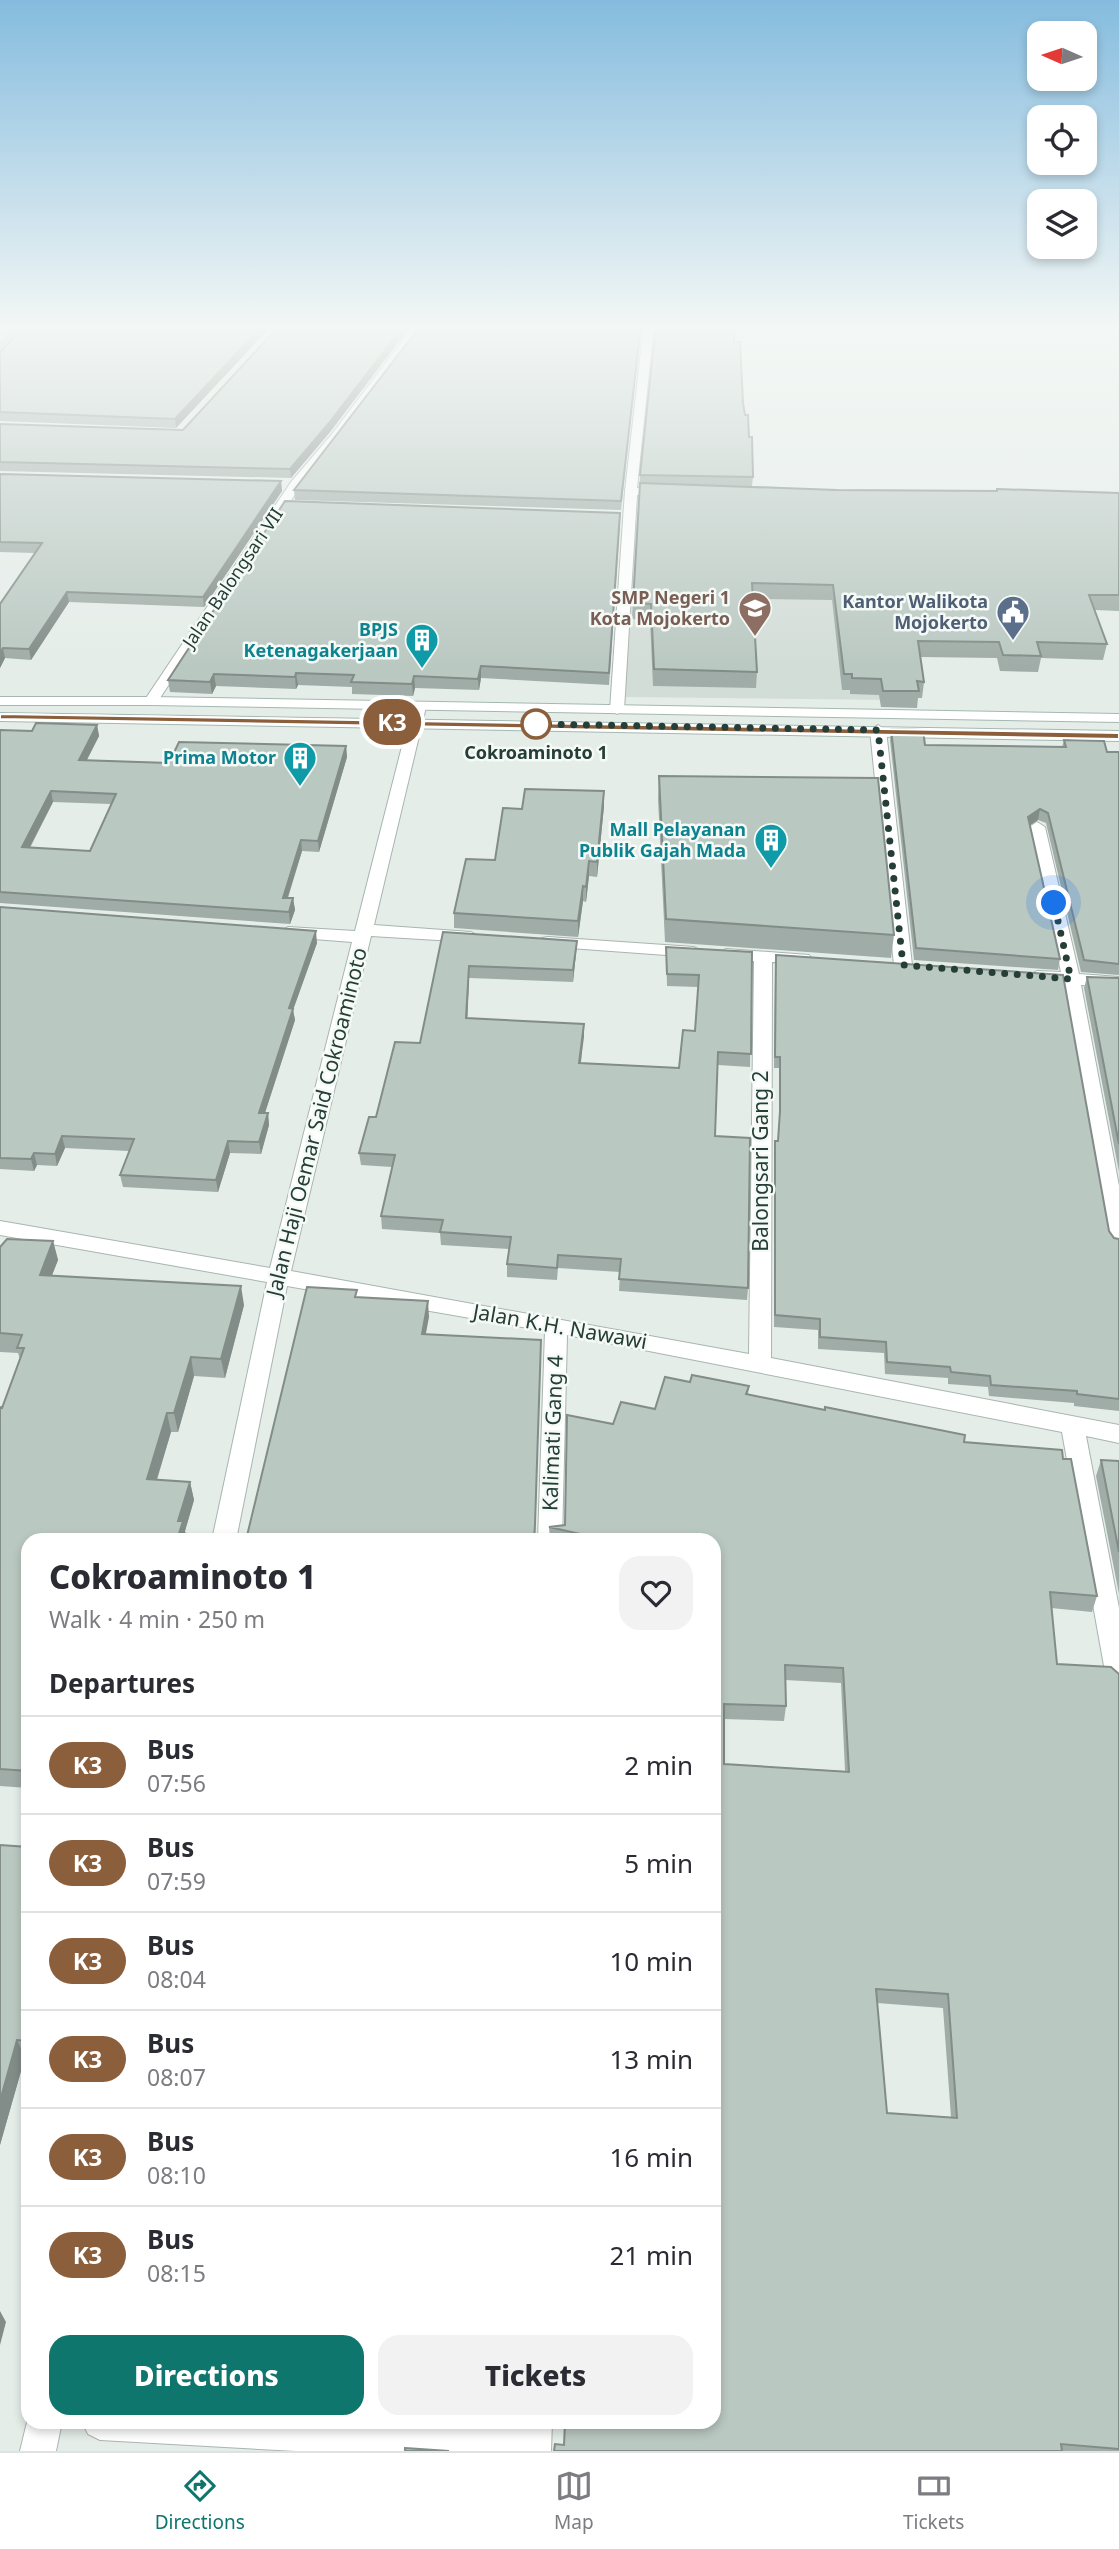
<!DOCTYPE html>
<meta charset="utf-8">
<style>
:root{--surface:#fff;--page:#f2f2f3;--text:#2b2b33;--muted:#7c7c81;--line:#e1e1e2;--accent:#0f766e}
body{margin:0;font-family:"Noto Sans",sans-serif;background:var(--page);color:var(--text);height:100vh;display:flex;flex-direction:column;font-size:26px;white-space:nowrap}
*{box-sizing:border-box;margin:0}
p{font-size:23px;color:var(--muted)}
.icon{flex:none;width:38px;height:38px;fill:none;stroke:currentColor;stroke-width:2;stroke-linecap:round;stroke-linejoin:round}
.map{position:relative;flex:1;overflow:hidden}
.sheet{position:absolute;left:21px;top:1533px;width:700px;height:896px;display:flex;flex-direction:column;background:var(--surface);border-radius:21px;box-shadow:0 4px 10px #0003}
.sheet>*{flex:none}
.badge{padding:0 14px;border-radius:23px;font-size:24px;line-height:46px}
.needle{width:46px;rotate:273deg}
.tools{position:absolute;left:1027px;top:21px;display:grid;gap:14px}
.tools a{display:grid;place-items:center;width:70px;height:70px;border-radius:14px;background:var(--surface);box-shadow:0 4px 10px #0003;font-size:35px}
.you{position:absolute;width:35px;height:35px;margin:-18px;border:5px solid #fff;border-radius:50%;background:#1a73e8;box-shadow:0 0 0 10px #1a73e833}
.map>.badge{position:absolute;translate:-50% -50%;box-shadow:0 0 0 4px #fff}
h2{padding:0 28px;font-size:26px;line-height:63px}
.round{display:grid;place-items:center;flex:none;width:74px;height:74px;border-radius:21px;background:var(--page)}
.overview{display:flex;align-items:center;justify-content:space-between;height:119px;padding:0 28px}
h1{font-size:33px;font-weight:800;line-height:52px}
.action{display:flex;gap:14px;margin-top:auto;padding:14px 28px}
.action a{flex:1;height:80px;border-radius:21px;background:var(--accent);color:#fff;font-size:28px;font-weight:800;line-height:80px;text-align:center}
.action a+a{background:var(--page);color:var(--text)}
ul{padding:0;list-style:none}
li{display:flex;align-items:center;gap:21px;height:98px;padding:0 28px;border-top:2px solid var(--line)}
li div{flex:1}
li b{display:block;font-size:26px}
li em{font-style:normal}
li .badge{min-width:77px;font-weight:700;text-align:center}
.tab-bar{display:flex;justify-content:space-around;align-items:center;height:98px;border-top:2px solid var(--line);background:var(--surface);font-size:19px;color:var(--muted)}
.tab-bar a{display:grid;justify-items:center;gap:4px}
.tab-bar .active{color:var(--accent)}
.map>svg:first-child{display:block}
.built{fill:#d3ddd8}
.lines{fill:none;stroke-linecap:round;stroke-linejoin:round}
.stream{stroke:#90c7cf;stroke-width:6}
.minor-casing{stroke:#a8b5b0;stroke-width:2}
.secondary-casing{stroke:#a4b8b1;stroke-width:2}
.minor{fill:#fff;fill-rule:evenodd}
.secondary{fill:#fff;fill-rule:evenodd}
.wall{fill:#a0aca7;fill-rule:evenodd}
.shaded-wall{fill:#828c88}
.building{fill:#bac8c2;stroke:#828c88;stroke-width:2;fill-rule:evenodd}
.line{fill:#8b5e3c;stroke:#fff;stroke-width:2}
.walk{stroke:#253e37;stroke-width:7;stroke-dasharray:0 12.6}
.stop-dot{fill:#fff;stroke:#8b5e3c;stroke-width:3.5}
.labels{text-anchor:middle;stroke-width:5;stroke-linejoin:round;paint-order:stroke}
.far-street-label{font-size:18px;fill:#253e37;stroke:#f5faf7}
.far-education-label{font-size:18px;font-weight:bold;fill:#785e54;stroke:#f5faf7;text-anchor:end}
.far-service-label{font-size:18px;font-weight:bold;fill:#4e5e75;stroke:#f5faf7;text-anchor:end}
.far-culture-label{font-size:18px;font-weight:bold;fill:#0d838f;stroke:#f5faf7;text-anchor:end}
.far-stop-label{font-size:18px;font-weight:bold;fill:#253e37;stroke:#f5faf7}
.street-label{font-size:21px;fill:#253e37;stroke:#f5faf7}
</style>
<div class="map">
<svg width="1119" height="2451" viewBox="0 0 1119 2451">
<rect width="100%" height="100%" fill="#e5ede9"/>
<path class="built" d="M 635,521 L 891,526 L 890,700 L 625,697 Z"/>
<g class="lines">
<path class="stream" d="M 0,346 L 20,324"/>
<defs>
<path id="minor" d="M 415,324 L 425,324 L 340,438 L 300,487 L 156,704 L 146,704 L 144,701 L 291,482 L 332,434 Z
M 644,324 L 654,324 L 637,488 L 667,488 L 673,492 L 667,496 L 637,495 L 624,710 L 617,714 L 610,710 L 625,491 Z
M 419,703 L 426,707 L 374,925 L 471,932 L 480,937 L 471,942 L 371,936 L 291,1271 L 749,1354 L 754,961 L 726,959 L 717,954 L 726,949 L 809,955 L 812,959 L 809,963 L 772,962 L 771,1358 L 1119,1425 L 1119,1443 L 1086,1436 L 1119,1608 L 1119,1688 L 1110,1685 L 1106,1677 L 1062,1432 L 567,1335 L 562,1540 L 538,1540 L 545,1331 L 287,1286 L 236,1540 L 212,1540 L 267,1282 L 0,1235 L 0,1221 L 270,1268 L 352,942 L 288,937 L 279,932 L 288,927 L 355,931 L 412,707 Z
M 878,725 L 886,730 L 912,965 L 903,970 L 894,965 L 870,730 Z
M 1037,822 L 1045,827 L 1079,974 L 1119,977 L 1119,987 L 1081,985 L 1119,1186 L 1119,1249 L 1112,1247 L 1108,1242 L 1063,983 L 1037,981 L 1028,976 L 1037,971 L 1061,972 L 1029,827 Z
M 548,937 L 694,947 L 703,952 L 694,957 L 542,946 L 539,942 L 542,938 Z
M 28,2418 L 28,2422 L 62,2422 L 56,2451 L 20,2451 Z
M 82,2422 L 407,2422 L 516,2428 L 516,2422 L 552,2422 L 551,2451 L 296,2451 L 100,2440 L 88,2434 Z"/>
<path id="secondary" d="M 2,324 L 12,324 L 0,334 L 0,325 Z
M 0,697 L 151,697 L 1119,714 L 1119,722 L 151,705 L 0,705 Z
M 0,713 L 1119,731 L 1119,741 L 0,721 Z"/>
</defs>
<use href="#minor" class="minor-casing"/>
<use href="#secondary" class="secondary-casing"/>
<use href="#minor" class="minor"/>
<use href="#secondary" class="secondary"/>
</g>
<path class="wall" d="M 26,324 L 273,324 L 176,428 L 0,421 L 0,352 Z
M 281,324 L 412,324 L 330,432 L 291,478 L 0,471 L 0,424 L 183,430 Z
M 422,324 L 642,324 L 641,324 L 621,510 L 295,500 L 294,490 Z
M 734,342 L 743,403 L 749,437 L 753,477 L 752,486 L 837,490 L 996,491 L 997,489 L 1119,493 L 1119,611 L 1095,610 L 1107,644 L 1103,660 L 1041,658 L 1038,672 L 1000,671 L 997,658 L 920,657 L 924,682 L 922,698 L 918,698 L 917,708 L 881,707 L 879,695 L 850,694 L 850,690 L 842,690 L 832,600 L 753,599 L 757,672 L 756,688 L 653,686 L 650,620 L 632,619 L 640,475 Z
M 0,474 L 281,481 L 282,491 L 204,607 L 69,602 L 31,660 L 5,658 L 0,668 L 0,604 L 35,553 L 0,552 Z
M 620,524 L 609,685 L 481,678 L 479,690 L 415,688 L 413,696 L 352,694 L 352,687 L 298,685 L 296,689 L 216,686 L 212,694 L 170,692 L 168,680 Z
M 97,725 L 99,736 L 87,760 L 169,763 L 346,746 L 347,757 L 319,852 L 302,851 L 288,898 L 293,898 L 295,910 L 290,924 L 0,903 L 0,730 L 32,731 ZM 53,802 L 111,804 L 90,851 L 30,848 Z
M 891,729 L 925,745 L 1062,747 L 1064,740 L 1107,752 L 1119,752 L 1119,975 L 1081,972 L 1046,823 L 1038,820 L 1030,825 L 1060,959 L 1058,970 L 914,960 L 890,740 Z
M 659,776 L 894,935 L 891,958 L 665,942 L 658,799 Z
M 604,791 L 604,806 L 597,877 L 589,876 L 586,902 L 583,901 L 578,937 L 454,928 L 454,913 L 495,860 L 522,809 Z
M 0,907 L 317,943 L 293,1010 L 295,1020 L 265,1113 L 268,1113 L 269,1125 L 261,1154 L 230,1153 L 218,1192 L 123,1187 L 120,1175 L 129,1151 L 65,1148 L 57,1166 L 37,1165 L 34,1171 L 0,1169 Z
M 443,932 L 577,941 L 576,953 L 573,982 L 469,978 L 467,1018 L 584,1024 L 581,1063 L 679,1068 L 695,1031 L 698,987 L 667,986 L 666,947 L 752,952 L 750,1067 L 718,1065 L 715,1136 L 748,1288 L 747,1300 L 619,1291 L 620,1272 L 558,1268 L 557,1280 L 507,1277 L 507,1264 L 509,1249 L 441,1245 L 440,1233 L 382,1229 L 381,1216 L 392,1167 L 361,1165 L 359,1153 L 376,1117 L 420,1043 Z
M 776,955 L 1109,1231 L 1114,1238 L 1119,1239 L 1119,1411 L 1074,1406 L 1074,1403 L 989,1396 L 988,1387 L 948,1384 L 948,1378 L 885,1374 L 884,1353 L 818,1349 L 818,1330 L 774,1327 L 774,1152 L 775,1141 L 778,1141 L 779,1122 L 779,1068 L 774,1068 L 775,966 Z
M 1087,977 L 1119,978 L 1119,1172 L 1084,988 Z
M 53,1241 L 58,1260 L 52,1275 L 244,1305 L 225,1378 L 194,1376 L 178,1432 L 171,1432 L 157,1480 L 190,1482 L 194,1500 L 185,1531 L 187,1540 L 28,1540 L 28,1788 L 0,1786 L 0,1407 L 2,1408 L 20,1359 L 18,1353 L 0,1352 L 0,1247 Z
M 690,1382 L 749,1386 L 748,1395 L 964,1442 L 1063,1459 L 1097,1596 L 1092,1612 L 1051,1608 L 1057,1664 L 1119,1676 L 1119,2451 L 554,2451 L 564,2445 L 714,2422 L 714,1540 L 550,1540 L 549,1527 L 565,1525 L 613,1424 L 655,1409 ZM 785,1680 L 841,1683 L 845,1771 L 724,1764 L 724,1719 L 784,1721 L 786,1706 ZM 877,2003 L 943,2008 L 951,2117 L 887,2113 Z
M 1101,1460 L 1119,1461 L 1119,1594 L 1096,1476 Z
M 0,1845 L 28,1847 L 28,2057 L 25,2057 L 0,2145 Z"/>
<path class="shaded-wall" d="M 264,324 L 273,324 L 176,428 L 175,419 Z
M 405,324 L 412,324 L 330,432 L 291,478 L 290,469 Z
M 281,481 L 282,491 L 204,607 L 203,597 Z
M 67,592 L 69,602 L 31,660 L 29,649 Z
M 3,648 L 5,658 L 0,668 L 0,653 Z
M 481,666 L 481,678 L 479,690 L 478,679 Z
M 296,673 L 298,685 L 296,689 L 295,677 Z
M 214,674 L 216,686 L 212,694 L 210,682 Z
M 414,676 L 415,688 L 413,696 L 412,684 Z
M 97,725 L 99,736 L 81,771 L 79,760 Z
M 346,746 L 347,757 L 319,852 L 318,841 Z
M 51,791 L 53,802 L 24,858 L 22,847 Z
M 604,791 L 604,806 L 597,877 L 597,862 Z
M 1040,809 L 1038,820 L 1026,828 L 1028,817 Z
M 301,840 L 302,851 L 284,909 L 283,898 Z
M 589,861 L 589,876 L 586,902 L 586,887 Z
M 583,886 L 583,901 L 578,937 L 578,921 Z
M 293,898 L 295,910 L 290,924 L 289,912 Z
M 316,931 L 317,943 L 293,1010 L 295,1020 L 261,1125 L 259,1113 L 289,1008 Z
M 577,941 L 576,953 L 573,982 L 573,970 Z
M 469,966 L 469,978 L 467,1030 L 466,1018 Z
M 584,1024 L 584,1037 L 579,1075 L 579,1063 Z
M 268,1113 L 269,1125 L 261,1154 L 259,1142 Z
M 62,1136 L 65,1148 L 57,1166 L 55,1154 Z
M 228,1141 L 230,1153 L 218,1192 L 216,1180 Z
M 34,1153 L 37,1165 L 34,1171 L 31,1159 Z
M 53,1241 L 58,1260 L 45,1293 L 40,1275 Z
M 241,1286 L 244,1305 L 225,1378 L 221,1359 Z
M 428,1301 L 429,1317 L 423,1349 L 422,1334 Z
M 541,1340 L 535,1540 L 534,1540 Z
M 191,1357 L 194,1376 L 178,1432 L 174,1413 Z
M 167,1413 L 171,1432 L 151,1498 L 147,1479 Z
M 190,1482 L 194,1500 L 185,1531 L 187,1540 L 177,1540 L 178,1521 Z
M 17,2040 L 25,2057 L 0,2145 L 0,2101 Z
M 0,2311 L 6,2322 L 0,2345 Z"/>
<path class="building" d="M 26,324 L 264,324 L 175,419 L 0,412 L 0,352 Z
M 281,324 L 405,324 L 329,423 L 290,469 L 0,462 L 0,424 L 183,430 Z
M 422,324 L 641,324 L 621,501 L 294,490 Z
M 656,324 L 734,324 L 734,342 L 740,342 L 743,403 L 745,415 L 748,415 L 749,437 L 752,437 L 753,477 L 640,475 Z
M 0,474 L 281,481 L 203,597 L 67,592 L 29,649 L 3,648 L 0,653 L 0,604 L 42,543 L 0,542 Z
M 640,483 L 837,490 L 997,491 L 997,489 L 1119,493 L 1119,595 L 1089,595 L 1107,644 L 1037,642 L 1041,656 L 1003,655 L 999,642 L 918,641 L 924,682 L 917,681 L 919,691 L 883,691 L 881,679 L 852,678 L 852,674 L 844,674 L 833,585 L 752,583 L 757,672 L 654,669 L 651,604 L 633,603 Z
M 285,501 L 620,513 L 609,673 L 481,666 L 478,679 L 414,676 L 412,684 L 351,682 L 354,675 L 296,673 L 295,677 L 214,674 L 210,682 L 168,680 Z
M 36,723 L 97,725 L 79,760 L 169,763 L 179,742 L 346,746 L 318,841 L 301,840 L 283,898 L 293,898 L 289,912 L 0,892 L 0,730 L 32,731 ZM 51,791 L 116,794 L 90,851 L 22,847 Z
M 891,729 L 923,730 L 925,745 L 1066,747 L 1064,740 L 1104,741 L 1107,752 L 1119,752 L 1119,964 L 1084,960 L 1048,813 L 1040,809 L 1028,817 L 1060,959 L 916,948 Z
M 659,776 L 878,778 L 894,935 L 666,919 Z
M 525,789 L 604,791 L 597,862 L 589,861 L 586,887 L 583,886 L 578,921 L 454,913 L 466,859 L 495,860 L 503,808 L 522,809 Z
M 0,907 L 316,931 L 289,1008 L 293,1009 L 259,1113 L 268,1113 L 259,1142 L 228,1141 L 216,1180 L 120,1175 L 134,1139 L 62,1136 L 55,1154 L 34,1153 L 31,1159 L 0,1158 Z
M 443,932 L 577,941 L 573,970 L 469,966 L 466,1018 L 584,1024 L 579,1063 L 679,1068 L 683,1030 L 695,1031 L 699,975 L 667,974 L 666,947 L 752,952 L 751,1054 L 718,1052 L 715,1136 L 750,1138 L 748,1288 L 619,1279 L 621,1259 L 558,1255 L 557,1268 L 507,1264 L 511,1237 L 440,1232 L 443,1220 L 381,1216 L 395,1155 L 359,1153 L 369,1117 L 376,1117 L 395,1042 L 420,1043 Z
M 776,955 L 1063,975 L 1109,1231 L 1114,1238 L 1119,1239 L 1119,1399 L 1077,1394 L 1077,1391 L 991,1385 L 990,1376 L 951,1372 L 950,1367 L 887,1362 L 886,1342 L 820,1337 L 820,1319 L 775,1315 L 775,1141 L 778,1141 L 780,1111 L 780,1057 L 775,1057 Z
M 1087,977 L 1119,978 L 1119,1144 Z
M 7,1239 L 53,1241 L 40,1275 L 241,1286 L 221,1359 L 191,1357 L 174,1413 L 167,1413 L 147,1479 L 190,1482 L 178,1521 L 183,1521 L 177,1540 L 28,1540 L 28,1771 L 0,1769 L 0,1407 L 2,1408 L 24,1348 L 17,1348 L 22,1335 L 0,1333 L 0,1247 Z
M 307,1287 L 357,1290 L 355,1297 L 428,1301 L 422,1334 L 541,1340 L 535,1524 L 534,1540 L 246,1540 Z
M 692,1375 L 749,1386 L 746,1394 L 825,1410 L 825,1407 L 965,1435 L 964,1442 L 1062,1450 L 1063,1459 L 1071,1459 L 1097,1596 L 1050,1592 L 1057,1664 L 1111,1667 L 1119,1674 L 1119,2449 L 1061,2444 L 1062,2451 L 554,2451 L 555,2444 L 564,2445 L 565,2422 L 714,2422 L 714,1540 L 607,1540 L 549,1527 L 565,1525 L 567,1415 L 613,1424 L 621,1402 L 655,1409 L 665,1377 L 690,1382 ZM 785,1665 L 843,1668 L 849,1772 L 724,1764 L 724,1704 L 786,1706 ZM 876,1989 L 948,1994 L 957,2118 L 887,2113 Z
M 1101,1460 L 1119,1461 L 1119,1552 Z
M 0,1845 L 28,1847 L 28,2041 L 17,2040 L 0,2101 Z
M 405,2448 L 449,2451 L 405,2451 Z"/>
<linearGradient id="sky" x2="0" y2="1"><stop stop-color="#85bcde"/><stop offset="0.49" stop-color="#f3f7f5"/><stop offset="1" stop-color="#f3f7f5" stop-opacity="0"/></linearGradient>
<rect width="1119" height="667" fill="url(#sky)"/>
<path class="line" d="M 0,714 L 1119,733 L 1119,739 L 0,719 Z"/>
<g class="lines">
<path class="walk" d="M 536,724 L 878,730 L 903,965 L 1071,979 L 1054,903"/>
</g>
<defs>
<symbol id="school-pin" viewBox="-11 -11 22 30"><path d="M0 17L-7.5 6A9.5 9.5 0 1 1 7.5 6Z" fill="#8d6e63" stroke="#f5faf7"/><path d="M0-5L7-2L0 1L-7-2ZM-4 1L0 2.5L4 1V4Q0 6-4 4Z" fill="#fff"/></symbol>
<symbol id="civic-pin" viewBox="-11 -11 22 30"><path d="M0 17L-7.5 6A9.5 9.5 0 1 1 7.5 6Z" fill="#5c6f8a" stroke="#f5faf7"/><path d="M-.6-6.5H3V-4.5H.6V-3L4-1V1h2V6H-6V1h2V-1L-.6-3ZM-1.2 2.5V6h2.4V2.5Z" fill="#fff"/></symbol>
<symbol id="building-pin" viewBox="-11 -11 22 30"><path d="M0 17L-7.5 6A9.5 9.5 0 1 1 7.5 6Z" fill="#0f9aa8" stroke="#f5faf7"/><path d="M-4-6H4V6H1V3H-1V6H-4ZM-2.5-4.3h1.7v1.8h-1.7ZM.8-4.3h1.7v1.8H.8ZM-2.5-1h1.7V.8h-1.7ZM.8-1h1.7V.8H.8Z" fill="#fff"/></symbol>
</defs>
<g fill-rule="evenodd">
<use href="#school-pin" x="736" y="589" width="38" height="52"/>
<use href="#civic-pin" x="994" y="593" width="38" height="52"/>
<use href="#building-pin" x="403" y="621" width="38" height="52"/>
<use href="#building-pin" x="281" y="739" width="38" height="52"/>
<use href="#building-pin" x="752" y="821" width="38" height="52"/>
</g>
<circle class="stop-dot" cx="536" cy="724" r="14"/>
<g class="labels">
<g class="far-street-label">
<text transform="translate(233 578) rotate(-56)" y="6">Jalan Balongsari VII</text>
</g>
<g class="far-education-label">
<text x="730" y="604">SMP Negeri 1<tspan x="730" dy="21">Kota Mojokerto</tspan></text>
</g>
<g class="far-service-label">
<text x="988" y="608">Kantor Walikota<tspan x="988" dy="21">Mojokerto</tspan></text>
</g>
<g class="far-culture-label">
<text x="398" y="636">BPJS<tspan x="398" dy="21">Ketenagakerjaan</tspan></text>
<text x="276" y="764">Prima Motor</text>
<text x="746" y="836">Mall Pelayanan<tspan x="746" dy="21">Publik Gajah Mada</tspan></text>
</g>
<g class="far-stop-label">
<text x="536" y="759">Cokroaminoto 1</text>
</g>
<g class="street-label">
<text transform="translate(317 1122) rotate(-76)" y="7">Jalan Haji Oemar Said Cokroaminoto</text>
<text transform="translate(761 1161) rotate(-90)" y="7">Balongsari Gang 2</text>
<text transform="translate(560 1327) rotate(10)" y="7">Jalan K.H. Nawawi</text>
<text transform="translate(553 1433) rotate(-88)" y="7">Kalimati Gang 4</text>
</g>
</g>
</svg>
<div class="tools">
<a><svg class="needle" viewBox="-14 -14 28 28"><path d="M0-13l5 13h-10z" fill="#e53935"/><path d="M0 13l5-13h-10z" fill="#7c7c81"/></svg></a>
<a><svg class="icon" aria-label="locate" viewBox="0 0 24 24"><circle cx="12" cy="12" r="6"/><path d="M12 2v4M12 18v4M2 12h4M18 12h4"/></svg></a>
<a><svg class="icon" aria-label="layers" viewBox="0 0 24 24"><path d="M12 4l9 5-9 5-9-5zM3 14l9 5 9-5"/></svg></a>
</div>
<div class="you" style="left:1054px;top:903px"></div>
<b class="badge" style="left:392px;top:722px;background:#8b5e3c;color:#fff">K3</b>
<section class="sheet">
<div class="overview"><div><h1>Cokroaminoto 1</h1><p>Walk · 4 min · 250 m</p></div><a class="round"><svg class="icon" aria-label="heart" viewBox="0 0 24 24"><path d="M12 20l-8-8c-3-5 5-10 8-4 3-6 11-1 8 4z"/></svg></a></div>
<h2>Departures</h2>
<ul>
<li><span class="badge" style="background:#8b5e3c;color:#fff">K3</span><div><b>Bus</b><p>07:56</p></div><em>2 min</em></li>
<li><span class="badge" style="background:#8b5e3c;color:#fff">K3</span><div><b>Bus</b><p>07:59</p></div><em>5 min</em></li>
<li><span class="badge" style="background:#8b5e3c;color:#fff">K3</span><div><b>Bus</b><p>08:04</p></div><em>10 min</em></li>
<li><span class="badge" style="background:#8b5e3c;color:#fff">K3</span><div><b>Bus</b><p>08:07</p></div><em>13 min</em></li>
<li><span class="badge" style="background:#8b5e3c;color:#fff">K3</span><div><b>Bus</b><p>08:10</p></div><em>16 min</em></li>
<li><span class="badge" style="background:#8b5e3c;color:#fff">K3</span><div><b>Bus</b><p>08:15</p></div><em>21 min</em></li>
</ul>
<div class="action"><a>Directions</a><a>Tickets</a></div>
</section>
</div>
<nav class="tab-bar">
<a class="active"><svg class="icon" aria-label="directions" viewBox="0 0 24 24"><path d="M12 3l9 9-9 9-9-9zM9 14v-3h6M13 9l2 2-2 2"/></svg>Directions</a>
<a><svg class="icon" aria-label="map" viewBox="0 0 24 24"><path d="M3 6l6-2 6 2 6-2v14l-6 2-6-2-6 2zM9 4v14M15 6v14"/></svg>Map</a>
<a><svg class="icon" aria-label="tickets" viewBox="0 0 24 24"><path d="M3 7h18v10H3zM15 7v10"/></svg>Tickets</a>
</nav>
